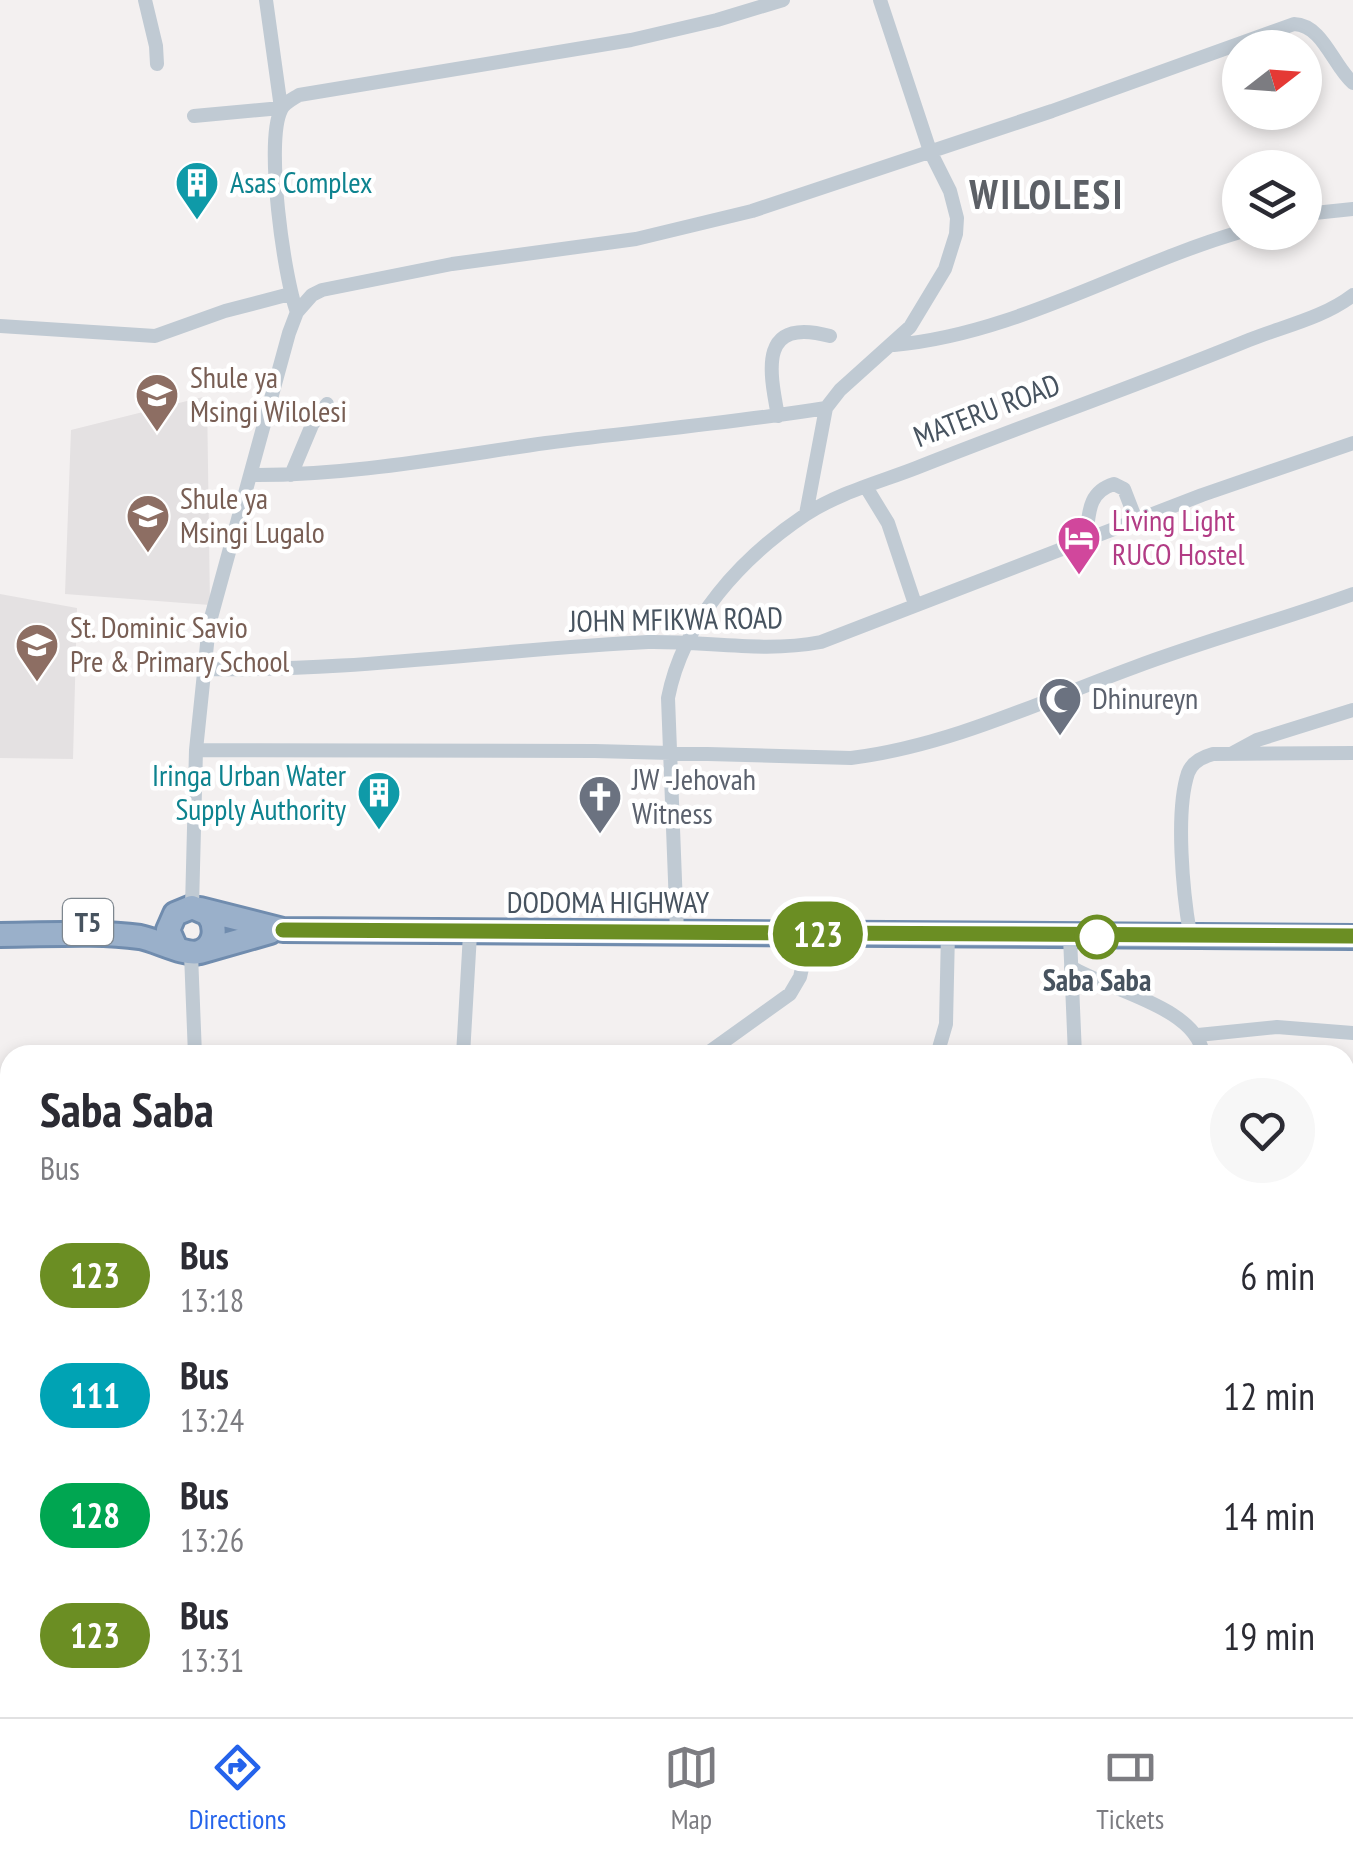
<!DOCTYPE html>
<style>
:root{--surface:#fff;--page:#f7f7f7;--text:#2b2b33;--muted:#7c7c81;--line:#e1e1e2;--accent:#2563eb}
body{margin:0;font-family:"PT Sans Narrow",sans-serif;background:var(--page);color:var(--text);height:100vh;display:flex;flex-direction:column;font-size:38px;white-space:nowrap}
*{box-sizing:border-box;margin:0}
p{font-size:32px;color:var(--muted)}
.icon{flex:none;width:55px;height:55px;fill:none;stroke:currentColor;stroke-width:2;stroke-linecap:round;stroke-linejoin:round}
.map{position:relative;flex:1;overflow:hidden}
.drawer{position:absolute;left:0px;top:1045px;width:1355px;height:672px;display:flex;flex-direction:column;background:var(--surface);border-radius:30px 30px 0 0;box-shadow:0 5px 15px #0003}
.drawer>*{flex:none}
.badge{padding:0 20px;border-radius:32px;font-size:35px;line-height:65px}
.needle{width:65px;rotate:73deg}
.fabs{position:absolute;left:1222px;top:30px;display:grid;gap:20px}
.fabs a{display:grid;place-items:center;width:100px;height:100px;border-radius:50%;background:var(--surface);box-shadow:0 5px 15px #0003;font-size:50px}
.map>.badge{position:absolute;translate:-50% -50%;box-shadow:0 0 0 5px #fff}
.round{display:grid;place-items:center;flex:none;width:105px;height:105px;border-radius:52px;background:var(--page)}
.overview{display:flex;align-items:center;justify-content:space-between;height:170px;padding:0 40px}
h1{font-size:48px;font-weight:700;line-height:75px}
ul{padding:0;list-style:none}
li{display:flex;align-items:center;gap:30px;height:120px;padding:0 40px}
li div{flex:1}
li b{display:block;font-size:38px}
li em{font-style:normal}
li .badge{min-width:110px;font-weight:700;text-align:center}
.tabs{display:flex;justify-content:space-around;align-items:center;height:140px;border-top:2px solid var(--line);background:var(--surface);font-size:28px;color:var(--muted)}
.tabs a{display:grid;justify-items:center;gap:5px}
.tabs .current{color:var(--accent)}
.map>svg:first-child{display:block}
.education{fill:#e4e1e2}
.green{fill:#bcf3d3}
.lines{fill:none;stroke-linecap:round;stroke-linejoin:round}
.trunk-casing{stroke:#708cae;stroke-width:28}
.minor{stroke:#c0cad3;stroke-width:14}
.trunk{stroke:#9ab0ca;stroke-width:22}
.line-casing{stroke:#fff;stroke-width:22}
.line{stroke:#6b8e23;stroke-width:15}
.stop-dot{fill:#fff;stroke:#6b8e23;stroke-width:5}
.labels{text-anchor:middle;stroke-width:9;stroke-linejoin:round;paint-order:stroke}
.shield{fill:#fff;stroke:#7e878f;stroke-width:2.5}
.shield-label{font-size:28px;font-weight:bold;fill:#47535f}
.culture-label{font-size:30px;fill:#0d838f;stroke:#fff;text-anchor:start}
.education-label{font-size:30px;fill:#785e54;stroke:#fff;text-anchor:start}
.street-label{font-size:30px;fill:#47535f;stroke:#fff}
.hotel-label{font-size:30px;fill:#b23c85;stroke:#fff;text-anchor:start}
.worship-label{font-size:30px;fill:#5b616d;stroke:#fff;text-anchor:start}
.stop-label{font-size:30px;font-weight:bold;fill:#47535f;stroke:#fff}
.district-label{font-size:40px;font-weight:bold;letter-spacing:2.5px;fill:#5c6066;stroke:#fff}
</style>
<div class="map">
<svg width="1353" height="1717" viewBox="0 0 1353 1717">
<rect width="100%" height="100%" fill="#f3f0f0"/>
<path class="education" d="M 207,396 L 210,605 L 65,594 L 71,430 Z
M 0,594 L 77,608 L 73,759 L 0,758 Z
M 0,1521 L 10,1521 L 10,1664 L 0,1665 Z"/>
<path class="green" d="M 326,1708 L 520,1708 L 520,1717 L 327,1717 Z"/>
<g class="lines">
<defs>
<path id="trunk" d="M 200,909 L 283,930 L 1353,937
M 0,935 C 45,935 95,931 140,937 C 156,940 186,956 199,952 C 216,946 217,927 208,914 L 192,907 L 175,914 L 168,930 L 175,946
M 200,952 L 270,932"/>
</defs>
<use href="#trunk" class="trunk-casing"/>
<path class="minor" d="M 145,0 L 156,46 L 157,64
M 194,116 L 281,108 L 266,0
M 1305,214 L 1353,209
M 297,312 C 284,278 265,142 281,110 C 284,103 293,99 299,95 L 631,40 L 717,20 L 783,0
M 0,326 L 155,336 L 225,311 L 290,294
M 894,345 C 1016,334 1124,266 1240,232
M 778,416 C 769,369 759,317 830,336
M 250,475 C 349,476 447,457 546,443 C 639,431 733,423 826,408
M 291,475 L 312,425 L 327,404
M 866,487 L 888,523 L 915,604
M 806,514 L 826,408 L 840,390 L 910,327 L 945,269 L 956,234 L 957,218 L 950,191 L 930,151 L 880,0
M 1086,539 C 1089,515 1087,492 1114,484 L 1124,489 L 1136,520
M 203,669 C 353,672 500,649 648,642 C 707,641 764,653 821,642 L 1202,495 L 1353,443
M 196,750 L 595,751 L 851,758 C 949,746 1042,701 1135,667 C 1207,640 1281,620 1353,594
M 1233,753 L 1257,740 L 1353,710
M 192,907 L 196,750 L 209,625 L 289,333 L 297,312 L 312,295 L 322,290 L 452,264 L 636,239 L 752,211 L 1052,111 L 1294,24 C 1323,25 1333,66 1353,83
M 677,932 L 668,698 C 683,621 741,558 805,515 C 838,493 880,482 916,468 C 1027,424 1139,385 1249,340 C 1284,326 1323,318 1353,295
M 1190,934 C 1183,893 1175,812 1188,773 C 1192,762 1202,757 1213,754 L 1353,753
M 1070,937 L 1075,1055
M 191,954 L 195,1055
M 1071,967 C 1107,990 1198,1007 1203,1055
M 1198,1035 L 1277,1027 L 1353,1033
M 463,1055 L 470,934
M 705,1055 L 790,994 L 800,977 L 810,934
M 937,1055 L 946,1024 L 948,932
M 1345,1166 L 1353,1162
M 0,1173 L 10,1172
M 1345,1255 L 1353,1250
M 0,1267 L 10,1268
M 1345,1285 L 1353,1293
M 1345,1400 L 1353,1407
M 0,1451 L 10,1451
M 1345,1518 L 1353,1517
M 0,1705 L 10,1703"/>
<use href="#trunk" class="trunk"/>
</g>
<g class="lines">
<defs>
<path id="line" d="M 283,930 L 1353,936"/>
</defs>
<use href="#line" class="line-casing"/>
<use href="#line" class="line"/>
</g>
<defs>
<symbol id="building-pin" viewBox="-11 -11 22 30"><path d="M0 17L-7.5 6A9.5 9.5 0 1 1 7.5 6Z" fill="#0f9aa8" stroke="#fff"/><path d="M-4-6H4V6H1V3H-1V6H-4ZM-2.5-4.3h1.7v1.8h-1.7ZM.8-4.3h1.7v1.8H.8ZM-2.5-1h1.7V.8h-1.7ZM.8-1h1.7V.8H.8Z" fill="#fff"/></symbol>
<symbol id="school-pin" viewBox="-11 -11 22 30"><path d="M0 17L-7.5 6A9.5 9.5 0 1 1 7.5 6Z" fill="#8d6e63" stroke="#fff"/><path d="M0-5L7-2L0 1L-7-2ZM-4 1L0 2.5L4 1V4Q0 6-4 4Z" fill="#fff"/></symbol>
<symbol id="hotel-pin" viewBox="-11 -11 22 30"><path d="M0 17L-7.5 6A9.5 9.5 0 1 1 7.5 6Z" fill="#d1479c" stroke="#fff"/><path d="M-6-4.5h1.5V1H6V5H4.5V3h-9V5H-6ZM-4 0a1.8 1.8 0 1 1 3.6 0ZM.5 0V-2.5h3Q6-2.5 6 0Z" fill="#fff"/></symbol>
<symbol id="mosque-pin" viewBox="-11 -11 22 30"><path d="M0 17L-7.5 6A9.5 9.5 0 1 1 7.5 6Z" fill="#6b7280" stroke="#fff"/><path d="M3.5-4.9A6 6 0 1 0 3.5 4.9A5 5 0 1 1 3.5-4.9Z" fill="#fff"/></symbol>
<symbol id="church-pin" viewBox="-11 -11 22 30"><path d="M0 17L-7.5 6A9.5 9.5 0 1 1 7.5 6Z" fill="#6b7280" stroke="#fff"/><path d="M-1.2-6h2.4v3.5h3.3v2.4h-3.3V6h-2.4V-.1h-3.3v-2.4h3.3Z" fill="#fff"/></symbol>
</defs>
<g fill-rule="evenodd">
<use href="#building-pin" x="172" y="158" width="50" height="68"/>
<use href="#school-pin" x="132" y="370" width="50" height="68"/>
<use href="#school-pin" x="123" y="491" width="50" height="68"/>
<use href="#hotel-pin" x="1054" y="513" width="50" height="68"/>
<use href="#school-pin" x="12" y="620" width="50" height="68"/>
<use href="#mosque-pin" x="1035" y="674" width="50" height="68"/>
<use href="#building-pin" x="354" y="768" width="50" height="68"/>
<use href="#church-pin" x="575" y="772" width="50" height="68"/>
</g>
<circle class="stop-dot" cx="1097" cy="937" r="20"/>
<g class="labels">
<rect class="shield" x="63" y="899" width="50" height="46" rx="8"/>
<g class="shield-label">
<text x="88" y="932">T5</text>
</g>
<g class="culture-label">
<text x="230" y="193">Asas Complex</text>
<text x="346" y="786" text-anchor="end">Iringa Urban Water<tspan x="346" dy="34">Supply Authority</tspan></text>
</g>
<g class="education-label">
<text x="190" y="388">Shule ya<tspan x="190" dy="34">Msingi Wilolesi</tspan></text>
<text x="180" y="509">Shule ya<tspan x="180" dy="34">Msingi Lugalo</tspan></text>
<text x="70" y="638">St. Dominic Savio<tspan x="70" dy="34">Pre &amp; Primary School</tspan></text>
</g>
<g class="street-label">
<text transform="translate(987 411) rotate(-21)" y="10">MATERU ROAD</text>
<text transform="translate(676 620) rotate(-1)" y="10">JOHN MFIKWA ROAD</text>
<text x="608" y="913">DODOMA HIGHWAY</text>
</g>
<g class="hotel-label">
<text x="1112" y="531">Living Light<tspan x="1112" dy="34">RUCO Hostel</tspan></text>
</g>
<g class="worship-label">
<text x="1092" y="709">Dhinureyn</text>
<text x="632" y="790">JW -Jehovah<tspan x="632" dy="34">Witness</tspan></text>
</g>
<g class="stop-label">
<text x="1097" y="991">Saba Saba</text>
</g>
<g class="district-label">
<text x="1047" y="209">WILOLESI</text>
</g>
</g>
</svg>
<div class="fabs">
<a><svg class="needle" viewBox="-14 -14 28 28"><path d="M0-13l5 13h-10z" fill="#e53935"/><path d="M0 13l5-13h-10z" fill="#7c7c81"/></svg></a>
<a><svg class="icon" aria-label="layers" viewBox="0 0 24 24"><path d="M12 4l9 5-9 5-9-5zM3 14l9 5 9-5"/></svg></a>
</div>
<b class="badge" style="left:818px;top:934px;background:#6b8e23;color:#fff">123</b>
<section class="drawer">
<div class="overview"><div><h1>Saba Saba</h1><p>Bus</p></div><a class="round"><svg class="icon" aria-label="heart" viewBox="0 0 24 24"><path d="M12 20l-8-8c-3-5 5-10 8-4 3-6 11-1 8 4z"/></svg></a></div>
<ul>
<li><span class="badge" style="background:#6b8e23;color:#fff">123</span><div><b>Bus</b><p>13:18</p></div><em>6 min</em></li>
<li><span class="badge" style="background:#00a3b4;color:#fff">111</span><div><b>Bus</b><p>13:24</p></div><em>12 min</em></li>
<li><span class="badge" style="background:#00a651;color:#fff">128</span><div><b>Bus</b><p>13:26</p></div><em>14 min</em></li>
<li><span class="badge" style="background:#6b8e23;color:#fff">123</span><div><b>Bus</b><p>13:31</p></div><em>19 min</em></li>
</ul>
</section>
</div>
<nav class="tabs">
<a class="current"><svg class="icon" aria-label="directions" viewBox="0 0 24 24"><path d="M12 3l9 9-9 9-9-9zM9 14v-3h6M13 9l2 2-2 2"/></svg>Directions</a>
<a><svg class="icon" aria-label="map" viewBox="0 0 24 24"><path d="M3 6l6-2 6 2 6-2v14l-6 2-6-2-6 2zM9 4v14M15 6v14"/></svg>Map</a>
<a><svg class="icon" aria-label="tickets" viewBox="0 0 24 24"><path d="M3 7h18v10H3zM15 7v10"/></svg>Tickets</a>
</nav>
